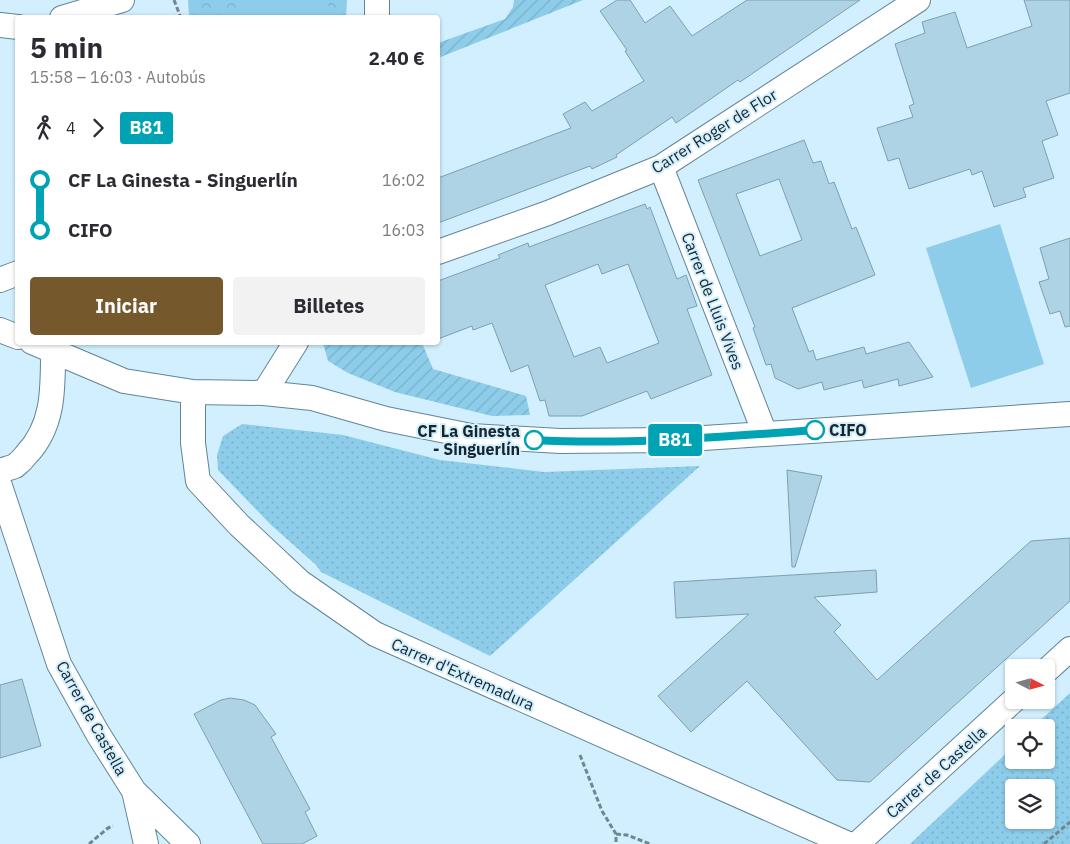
<!DOCTYPE html>
<html lang="es">
<meta charset="utf-8">
<style>
:root{--surface:#fff;--page:#f2f2f3;--text:#2b2b33;--muted:#7c7c81;--accent:#75592c}
body{margin:0;font-family:"IBM Plex Sans",sans-serif;background:var(--page);color:var(--text);height:100vh;display:flex;flex-direction:column;font-size:19px;white-space:nowrap}
*{box-sizing:border-box;margin:0}
p{font-size:16px;color:var(--muted)}
.icon{flex:none;width:28px;height:28px;fill:none;stroke:currentColor;stroke-width:2;stroke-linecap:round;stroke-linejoin:round}
.map{position:relative;flex:1;overflow:hidden}
.panel{position:absolute;left:15px;top:15px;width:425px;height:330px;display:flex;flex-direction:column;background:var(--surface);border-radius:5px;box-shadow:0 1px 4px #0004}
.panel>*{flex:none}
.badge{padding:0 10px;border-radius:4px;font-size:18px;line-height:32px}
.needle{width:32px;rotate:96deg}
.tools{position:absolute;left:1005px;top:659px;display:grid;gap:10px}
.tools a{display:grid;place-items:center;width:50px;height:50px;border-radius:5px;background:var(--surface);box-shadow:0 1px 4px #0004;font-size:25px}
.map>.badge{position:absolute;translate:-50% -50%;box-shadow:0 0 0 2px #fff}
.legs{display:flex;align-items:center;gap:8px;height:55px;padding:0 15px;font-size:16px}
.legs p{margin-inline-start:auto}
.overview{display:flex;align-items:center;justify-content:space-between;height:85px;padding:0 15px}
h1{font-size:28px;font-weight:800;line-height:38px}
.action{display:flex;gap:10px;margin-top:auto;padding:10px 15px}
.action a{flex:1;height:58px;border-radius:5px;background:var(--accent);color:#fff;font-size:20px;font-weight:800;line-height:58px;text-align:center}
.action a+a{background:var(--page);color:var(--text)}
ul{padding:0 15px;list-style:none}
li{display:flex;align-items:center;gap:18px;height:50px;font-size:19px}
li i{display:grid;place-items:center;width:8px;height:100%;margin:0 6px;background:currentColor}
li i::after{content:'';width:12px;height:12px;margin:-6px;border:4px solid;border-radius:50%;background:var(--surface)}
li p{margin-inline-start:auto}
li:first-child i{background:linear-gradient(#0000 50%,currentColor 0)}
li:last-child i{background:linear-gradient(currentColor 50%,#0000 0)}
.map>svg:first-child{display:block}
.grass{fill:url(#grass-dots);fill-rule:evenodd}
.park{fill:url(#park-crowns)}
.garden{fill:url(#garden-furrows)}
.pitch{fill:#8dcdea}
.building{fill:#aed3e5;stroke:#7ca0b1;fill-rule:evenodd}
.lines{fill:none;stroke-linecap:round;stroke-linejoin:round}
.minor-casing{stroke:#628595;stroke-width:26}
.path{stroke:#708691;stroke-width:3;stroke-dasharray:5 2.5;stroke-linecap:butt}
.minor{stroke:#fff;stroke-width:24}
.line-1-casing{stroke:#fff;stroke-width:11}
.line-1{stroke:#00a3b4;stroke-width:8}
.stop-1-dot{fill:#fff;stroke:#00a3b4;stroke-width:2.5}
.labels{text-anchor:middle;stroke-width:4;stroke-linejoin:round;paint-order:stroke}
.street-label{font-size:16px;fill:#17252c;stroke:#d1effe}
.stop-label{font-size:16px;font-weight:bold;fill:#17252c;stroke:#d1effe;text-anchor:start}
</style>
<div class="map">
<svg width="1070" height="844" viewBox="0 0 1070 844">
<defs>
<pattern id="grass-dots" width="8" height="8" patternUnits="userSpaceOnUse" patternTransform="scale(1.25)"><rect width="8" height="8" fill="#8dcdea"/><path d="M2 2h.1M6 6h.1" fill="none" stroke="#79b0c9" stroke-width="1.8" stroke-linecap="round"/></pattern>
<pattern id="park-crowns" width="20" height="18" patternUnits="userSpaceOnUse" patternTransform="scale(1.25)"><rect width="20" height="18" fill="#8dcdea"/><path d="M2 6a3 3 0 1 1 6 0M12 15a3 3 0 1 1 6 0" fill="none" stroke="#79b0c9"/></pattern>
<pattern id="garden-furrows" width="10" height="10" patternUnits="userSpaceOnUse" patternTransform="scale(1.25)"><rect width="10" height="10" fill="#8dcdea"/><path d="M-1 1l2-2M0 10L10 0M9 11l2-2" fill="none" stroke="#79b0c9"/></pattern>
</defs>
<rect width="100%" height="100%" fill="#d1effe"/>
<path class="grass" d="M 242,424 L 343,435 L 440,460 L 544,472 L 700,466 L 490,656 L 321,572 L 316,565 L 270,524 L 218,470 L 217,455 L 223,436 Z
M 1070,693 L 1070,844 L 910,844 L 1014,746 L 1014,760 L 1046,760 L 1046,728 L 1033,727 ZM 1014,788 L 1046,788 L 1046,820 L 1014,820 Z"/>
<path class="park" d="M 188,0 L 347,0 L 346,17 L 189,17 Z"/>
<path class="garden" d="M 514,0 L 583,0 L 438,58 L 438,43 L 505,19 L 513,7 Z
M 323,343 L 422,343 L 433,369 L 526,396 L 530,415 L 492,416 L 395,392 L 348,373 L 328,361 Z"/>
<path class="pitch" d="M 241,0 L 318,0 L 338,11 L 335,17 L 232,17 Z
M 1000,224 L 1044,364 L 971,388 L 926,248 Z"/>
<path class="building" d="M 617,0 L 630,0 L 645,23 L 670,6 L 692,36 L 747,0 L 860,0 L 740,82 L 738,80 L 676,123 L 672,117 L 616,155 L 617,157 L 592,169 L 590,166 L 438,223 L 438,178 L 571,128 L 563,114 L 585,102 L 592,111 L 644,81 L 625,51 L 627,50 L 600,11 Z
M 1024,0 L 1070,0 L 1070,93 L 1046,101 L 1058,135 L 1042,141 L 1054,178 L 1023,188 L 1026,197 L 994,207 L 982,171 L 972,175 L 970,169 L 909,189 L 899,158 L 888,161 L 877,128 L 913,117 L 909,106 L 914,104 L 895,44 L 925,33 L 922,22 L 955,12 L 967,48 L 1032,26 Z
M 804,140 L 813,163 L 821,161 L 829,184 L 834,182 L 852,229 L 856,227 L 875,275 L 792,308 L 809,352 L 813,350 L 816,360 L 864,347 L 866,354 L 909,342 L 933,377 L 899,386 L 898,379 L 864,388 L 862,380 L 824,390 L 822,382 L 798,389 L 775,378 L 771,364 L 766,365 L 753,328 L 755,327 L 698,180 ZM 779,179 L 802,240 L 760,256 L 736,194 Z
M 645,204 L 647,209 L 650,207 L 677,279 L 686,275 L 697,306 L 687,309 L 712,375 L 651,399 L 647,391 L 582,416 L 549,416 L 545,400 L 540,401 L 528,365 L 511,372 L 492,323 L 473,330 L 472,326 L 438,339 L 438,281 L 500,258 L 498,255 L 528,243 L 529,247 ZM 598,264 L 602,274 L 628,264 L 659,343 L 607,363 L 600,347 L 574,357 L 545,285 Z
M 1070,238 L 1070,326 L 1065,327 L 1060,311 L 1050,314 L 1039,282 L 1049,279 L 1040,248 Z
M 787,470 L 822,476 L 795,567 L 792,567 Z
M 1070,538 L 1070,601 L 870,782 L 837,780 L 747,681 L 691,732 L 658,696 L 749,614 L 676,618 L 674,582 L 876,570 L 877,592 L 814,597 L 841,625 L 834,632 L 877,680 L 1031,541 Z
M 22,679 L 41,746 L 0,758 L 0,685 Z
M 230,698 L 244,700 L 255,705 L 276,734 L 271,737 L 310,809 L 305,812 L 317,836 L 302,844 L 263,844 L 194,714 L 221,700 Z"/>
<g class="lines">
<defs>
<path id="minor" d="M 377,0 L 377,18
M 62,18 L 122,0
M 0,25 L 18,27
M 661,167 L 765,434
M 438,252 L 548,213 L 661,167 L 918,0
M 0,280 L 18,273
M 0,330 L 18,337
M 32,342 L 124,381 L 193,392 L 264,393 L 312,398 L 386,419 L 471,436 L 560,441 L 674,440 L 1070,414
M 193,392 L 193,443 L 198,481 L 239,525 L 300,582 L 375,634 L 848,844
M 264,393 L 296,342
M 0,471 C 5,469 10,468 15,466 C 19,463 23,459 26,455 C 54,426 53,389 53,351
M 0,486 L 59,664 L 98,734 L 134,791 L 188,844
M 1046,671 L 1070,649
M 134,791 L 146,844
M 857,844 L 1014,700"/>
</defs>
<use href="#minor" class="minor-casing"/>
<path class="path" d="M 174,0 L 181,18
M 580,755 L 602,811 L 616,834 L 616,844
M 616,834 L 627,835 L 650,844
M 89,844 L 108,828 L 113,826
M 1044,844 L 1070,822"/>
<use href="#minor" class="minor"/>
</g>
<g class="lines">
<defs>
<path id="line-1" d="M 534,440 C 628,445 722,437 815,430"/>
</defs>
<use href="#line-1" class="line-1-casing"/>
<use href="#line-1" class="line-1"/>
</g>
<g class="stop-1-dot">
<circle cx="815" cy="430" r="9"/>
<circle cx="534" cy="440" r="9"/>
</g>
<g class="labels">
<g class="street-label">
<text transform="translate(714 131) rotate(-32)" y="6">Carrer Roger de Flor</text>
<text transform="translate(713 301) rotate(69)" y="6">Carrer de Lluis Vives</text>
<text transform="translate(463 674) rotate(24)" y="6">Carrer d'Extremadura</text>
<text transform="translate(92 718) rotate(61)" y="6">Carrer de Castella</text>
<text transform="translate(936 772) rotate(-42)" y="6">Carrer de Castella</text>
</g>
<g class="stop-label">
<text x="829" y="436">CIFO</text>
<text x="520" y="437" text-anchor="end">CF La Ginesta<tspan x="520" dy="18">- Singuerlín</tspan></text>
</g>
</g>
</svg>
<div class="tools">
<a><svg class="needle" viewBox="-14 -14 28 28"><path d="M0-13l5 13h-10z" fill="#e53935"/><path d="M0 13l5-13h-10z" fill="#7c7c81"/></svg></a>
<a><svg class="icon" aria-label="locate" viewBox="0 0 24 24"><circle cx="12" cy="12" r="6"/><path d="M12 2v4M12 18v4M2 12h4M18 12h4"/></svg></a>
<a><svg class="icon" aria-label="layers" viewBox="0 0 24 24"><path d="M12 4l9 5-9 5-9-5zM3 14l9 5 9-5"/></svg></a>
</div>
<b class="badge" style="left:675px;top:440px;background:#00a3b4;color:#fff">B81</b>
<section class="panel">
<div class="overview"><div><h1>5 min</h1><p>15:58 – 16:03 · Autobús</p></div><b>2.40 €</b></div>
<div class="legs"><svg class="icon" aria-label="walk" viewBox="0 0 24 24"><circle cx="13" cy="4" r="2"/><path d="M13 8l-2 6 4 7M11 14l-3 7M7 12l3-4h3l4 4"/></svg>4<svg class="icon" aria-label="forward" viewBox="0 0 24 24"><path d="M9 5l7 7-7 7"/></svg><b class="badge" style="background:#00a3b4;color:#fff">B81</b></div>
<ul>
<li><i style="color:#00a3b4"></i><b>CF La Ginesta - Singuerlín</b><p>16:02</p></li>
<li><i style="color:#00a3b4"></i><b>CIFO</b><p>16:03</p></li>
</ul>
<div class="action"><a>Iniciar</a><a>Billetes</a></div>
</section>
</div>
